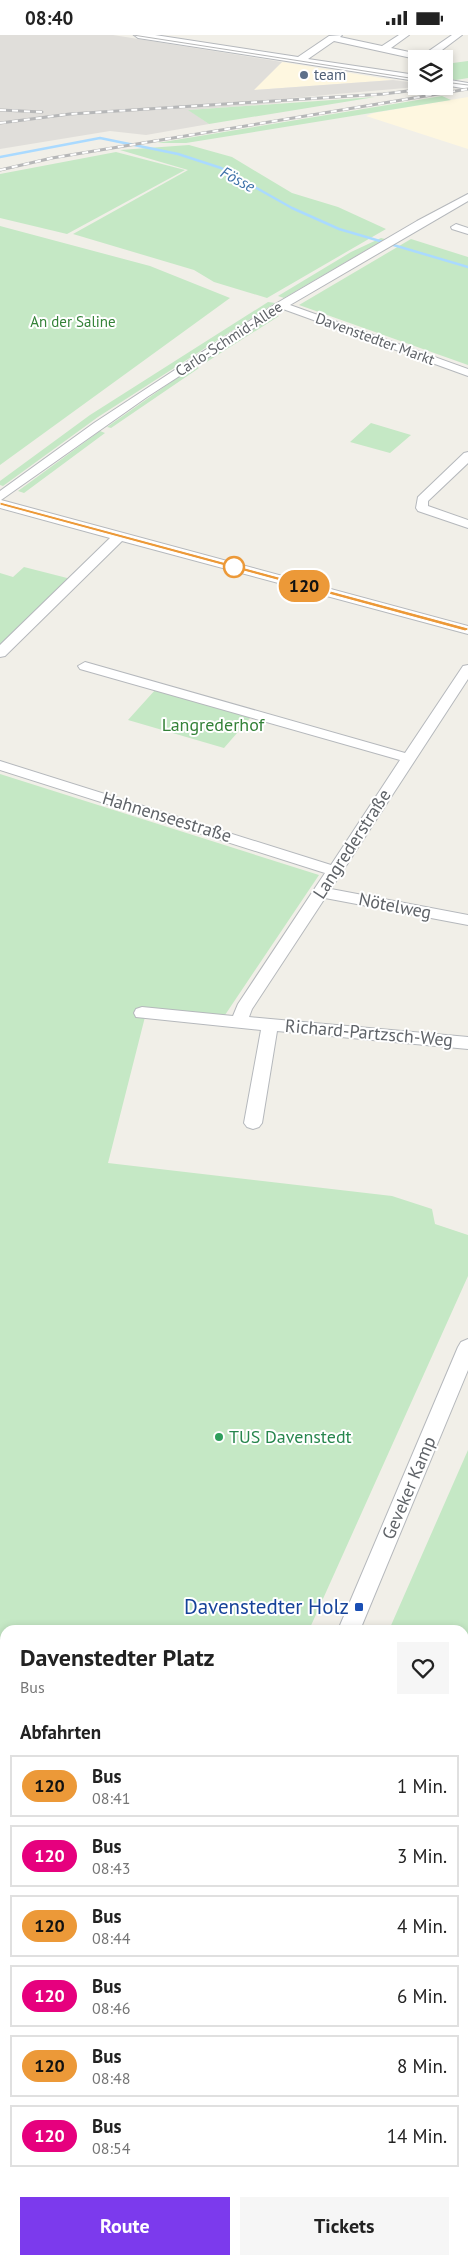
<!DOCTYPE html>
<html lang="de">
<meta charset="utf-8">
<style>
:root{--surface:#fff;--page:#f6f6f6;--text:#222;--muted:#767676;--line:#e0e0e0;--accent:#7c3aed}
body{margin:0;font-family:"PT Sans",sans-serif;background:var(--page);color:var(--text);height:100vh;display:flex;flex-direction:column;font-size:19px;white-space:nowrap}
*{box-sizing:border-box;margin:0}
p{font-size:16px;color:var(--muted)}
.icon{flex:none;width:28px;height:28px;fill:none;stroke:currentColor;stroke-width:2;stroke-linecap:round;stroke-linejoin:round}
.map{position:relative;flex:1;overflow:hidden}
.details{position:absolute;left:0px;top:1590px;width:469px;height:640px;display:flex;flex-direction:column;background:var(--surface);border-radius:15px 15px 0 0;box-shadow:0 2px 8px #0003}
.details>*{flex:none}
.badge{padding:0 10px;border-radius:16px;font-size:18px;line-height:32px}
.tools{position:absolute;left:408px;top:15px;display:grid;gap:10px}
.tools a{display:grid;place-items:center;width:45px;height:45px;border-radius:0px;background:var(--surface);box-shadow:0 2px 8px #0003;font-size:25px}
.map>.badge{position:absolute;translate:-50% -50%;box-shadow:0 0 0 2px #fff}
h2{padding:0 20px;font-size:19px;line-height:45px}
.round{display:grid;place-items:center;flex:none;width:52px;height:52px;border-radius:0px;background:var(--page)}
.summary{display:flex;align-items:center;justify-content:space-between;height:85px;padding:0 20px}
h1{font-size:24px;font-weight:700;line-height:38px}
.cta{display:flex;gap:10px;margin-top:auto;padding:10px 20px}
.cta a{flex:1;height:58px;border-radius:0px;background:var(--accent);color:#fff;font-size:20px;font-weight:700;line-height:58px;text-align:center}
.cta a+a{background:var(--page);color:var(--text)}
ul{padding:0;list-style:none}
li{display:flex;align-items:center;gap:15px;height:62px;margin:0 10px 8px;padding:0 10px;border:2px solid var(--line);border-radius:0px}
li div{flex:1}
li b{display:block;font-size:19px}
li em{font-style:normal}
li .badge{min-width:55px;font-weight:700;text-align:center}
.status{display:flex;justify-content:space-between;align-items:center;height:35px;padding:0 25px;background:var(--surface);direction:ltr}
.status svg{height:14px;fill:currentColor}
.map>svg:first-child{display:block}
.commercial{fill:#fef7e0}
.industrial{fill:#e0deda}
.green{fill:#c5e8c5}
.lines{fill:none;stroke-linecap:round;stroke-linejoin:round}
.stream{stroke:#aadaff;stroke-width:2.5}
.minor-casing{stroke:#b5b8bc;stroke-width:2}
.minor{fill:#fff;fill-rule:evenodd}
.tram{stroke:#b6b7b8;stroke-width:1}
.rail-casing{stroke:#b6b7b8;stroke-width:3}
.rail{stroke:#fff;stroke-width:2;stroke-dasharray:6;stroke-linecap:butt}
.line{fill:#ec9938;stroke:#fff}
.service-dot{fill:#5c6f8a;stroke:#fff;stroke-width:2}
.stop-dot{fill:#fff;stroke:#ec9938;stroke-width:2.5}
.leisure-dot{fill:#2e9e5b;stroke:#fff;stroke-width:2}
.transit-dot{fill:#1a4fb4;stroke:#fff;stroke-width:2}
.labels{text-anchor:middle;stroke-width:4;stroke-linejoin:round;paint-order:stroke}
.far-service-label{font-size:15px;fill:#4e5e75;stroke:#fff;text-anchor:start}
.far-park-label{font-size:15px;fill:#348238;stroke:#fff}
.far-street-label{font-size:15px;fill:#5f6368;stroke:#fff}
.far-water-label{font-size:16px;font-style:italic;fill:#4174aa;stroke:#fff}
.park-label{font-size:18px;fill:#348238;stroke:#fff}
.street-label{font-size:18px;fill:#5f6368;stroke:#fff}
.leisure-label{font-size:18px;fill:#27864d;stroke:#fff;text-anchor:start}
.near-transit-label{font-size:21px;fill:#164399;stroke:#fff;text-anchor:end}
</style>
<div class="status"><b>08:40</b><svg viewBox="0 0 49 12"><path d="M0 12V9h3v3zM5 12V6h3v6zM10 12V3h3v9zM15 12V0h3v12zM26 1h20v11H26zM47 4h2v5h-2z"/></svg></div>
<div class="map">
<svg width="468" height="2230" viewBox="0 0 468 2230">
<rect width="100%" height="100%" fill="#f1efe8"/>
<path class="commercial" d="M 282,27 L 393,45 L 253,55 Z
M 468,62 L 468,114 L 366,81 L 374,78 Z"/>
<path class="industrial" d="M 0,0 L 113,0 L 282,27 L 254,55 L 393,45 L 416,48 L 416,51 L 428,51 L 280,64 L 281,68 L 189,75 L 209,89 L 146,100 L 110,96 L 0,114 Z"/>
<path class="green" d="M 468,26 L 468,43 L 456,45 L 444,43 L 444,27 L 453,28 Z
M 442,61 L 451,65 L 186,108 L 157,108 Z
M 375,62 L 209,89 L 188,75 Z
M 189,110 L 232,122 L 292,158 L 338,172 L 386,194 L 267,263 L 214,247 L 194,235 L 73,199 L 188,135 L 120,115 Z
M 116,117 L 185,135 L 67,199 L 0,183 L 0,139 Z
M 0,191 L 150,231 L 230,263 L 0,430 Z
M 381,203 L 385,204 L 284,263 L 278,261 L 351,217 Z
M 411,204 L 468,222 L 468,330 L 299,270 Z
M 268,267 L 275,268 L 98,382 L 3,451 L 0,450 L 0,446 L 90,380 Z
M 274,279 L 279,281 L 205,328 L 201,327 Z
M 194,331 L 199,333 L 111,393 L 107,392 Z
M 371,388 L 411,400 L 390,418 L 350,407 Z
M 100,396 L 105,398 L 24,458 L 18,456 Z
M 24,532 L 71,544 L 0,612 L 0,538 L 13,542 Z
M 156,654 L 251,682 L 224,713 L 128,685 Z
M 0,739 L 319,840 L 225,980 L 147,974 L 108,1128 L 392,1161 L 432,1174 L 435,1189 L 468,1200 L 468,1241 L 309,1595 L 5,1595 L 5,1659 L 0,1658 Z
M 468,1415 L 468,1758 L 464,1756 L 464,1595 L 389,1595 Z"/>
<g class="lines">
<path class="stream" d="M 0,122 L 100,103 L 178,119 L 221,133 L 292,173 L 339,194 L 468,232"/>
<defs>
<path id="minor" d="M 134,0 L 155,0 L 298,22 L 329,1 L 342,0 L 340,2 L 382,11 L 399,0 L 409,0 L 391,13 L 423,20 L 452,0 L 462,0 L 430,24 L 416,24 L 334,6 L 308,24 L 416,40 L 416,46 L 138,3 Z
M 444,44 L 468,48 L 468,54 L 444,50 Z
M 468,159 L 468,166 L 290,270 L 468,334 L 468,341 L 283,274 L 147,362 L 1,465 L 468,591 L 468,599 L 122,506 L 5,621 L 0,622 L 0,610 L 110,503 L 0,473 L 0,456 L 94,388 L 277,268 L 417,186 Z
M 456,189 L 468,193 L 468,199 L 452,194 L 451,192 Z
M 468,417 L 468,428 L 428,466 L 428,471 L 468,485 L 468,493 L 418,476 L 416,473 L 418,462 L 464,418 Z
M 85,627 L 405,718 L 463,631 L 468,630 L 468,644 L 331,854 L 468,880 L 468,890 L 325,863 L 252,974 L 249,982 L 468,1002 L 468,1014 L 277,996 L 262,1088 L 259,1092 L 253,1094 L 247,1092 L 244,1088 L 261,995 L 136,982 L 134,978 L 136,974 L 142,972 L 233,981 L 238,969 L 325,838 L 0,735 L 0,726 L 331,830 L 400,725 L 80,634 L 78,631 Z
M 468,1304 L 468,1335 L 360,1595 L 338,1595 L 458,1312 L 461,1307 Z
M 0,1694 L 5,1694 L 5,1714 L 0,1714 Z
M 464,1765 L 468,1767 L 468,1789 L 464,1787 Z
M 0,2038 L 5,2038 L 5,2064 L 0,2064 Z
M 464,2216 L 468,2217 L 468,2230 L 413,2230 L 411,2225 L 464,2225 Z
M 244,2225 L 270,2225 L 270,2230 L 244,2230 Z"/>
</defs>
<use href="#minor" class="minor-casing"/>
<use href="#minor" class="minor"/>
<path class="tram" d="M 133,0 L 416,44
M 444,47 L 468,50"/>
<defs>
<path id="rail" d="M 0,75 L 42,77
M 0,88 L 70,79 L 383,59 L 433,53
M 0,135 L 52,123 L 468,54"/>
</defs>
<use href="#rail" class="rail-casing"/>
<use href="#rail" class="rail"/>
</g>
<path class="line" d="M 0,467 L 468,593 L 468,595 L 465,596 L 0,470 Z"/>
<circle class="service-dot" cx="304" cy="40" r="5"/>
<circle class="stop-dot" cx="234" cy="532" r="10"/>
<circle class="leisure-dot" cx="219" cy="1402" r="5"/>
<rect class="transit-dot" x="354" y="1567" width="10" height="10" rx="2.5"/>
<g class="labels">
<g class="far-service-label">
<text x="314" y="45">team</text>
</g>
<g class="far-park-label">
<text x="73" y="292">An der Saline</text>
</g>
<g class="far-street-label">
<text transform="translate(229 304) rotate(-33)" y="5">Carlo-Schmid-Allee</text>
<text transform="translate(375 304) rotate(20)" y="5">Davenstedter Markt</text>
</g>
<g class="far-water-label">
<text transform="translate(238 144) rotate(28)" y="6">Fösse</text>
</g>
<g class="park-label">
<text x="213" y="696">Langrederhof</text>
</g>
<g class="street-label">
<text transform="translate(167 782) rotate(17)" y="6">Hahnenseestraße</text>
<text transform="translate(352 809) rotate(-57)" y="6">Langrederstraße</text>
<text transform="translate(395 871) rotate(11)" y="6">Nötelweg</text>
<text transform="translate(369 998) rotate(5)" y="6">Richard-Partzsch-Weg</text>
<text transform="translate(409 1453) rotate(-67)" y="6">Geveker Kamp</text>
</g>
<g class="leisure-label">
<text x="229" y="1408">TUS Davenstedt</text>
</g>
<g class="near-transit-label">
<text x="349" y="1579">Davenstedter Holz</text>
</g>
</g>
</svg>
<div class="tools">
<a><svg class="icon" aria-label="layers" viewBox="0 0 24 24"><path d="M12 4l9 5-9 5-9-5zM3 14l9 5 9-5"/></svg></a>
</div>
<b class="badge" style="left:304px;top:551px;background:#ec9938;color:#111">120</b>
<section class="details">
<div class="summary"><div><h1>Davenstedter Platz</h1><p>Bus</p></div><a class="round"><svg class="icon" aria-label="heart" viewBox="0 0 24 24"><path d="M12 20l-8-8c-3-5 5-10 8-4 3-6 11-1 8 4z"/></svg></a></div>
<h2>Abfahrten</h2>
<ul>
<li><span class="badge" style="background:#ec9938;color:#111">120</span><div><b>Bus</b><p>08:41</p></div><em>1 Min.</em></li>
<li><span class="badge" style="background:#e6007e;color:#fff">120</span><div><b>Bus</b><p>08:43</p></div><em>3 Min.</em></li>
<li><span class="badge" style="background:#ec9938;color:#111">120</span><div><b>Bus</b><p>08:44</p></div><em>4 Min.</em></li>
<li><span class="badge" style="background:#e6007e;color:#fff">120</span><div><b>Bus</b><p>08:46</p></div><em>6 Min.</em></li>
<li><span class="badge" style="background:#ec9938;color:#111">120</span><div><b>Bus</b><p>08:48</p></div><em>8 Min.</em></li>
<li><span class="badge" style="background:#e6007e;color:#fff">120</span><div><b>Bus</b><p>08:54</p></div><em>14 Min.</em></li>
</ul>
<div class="cta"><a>Route</a><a>Tickets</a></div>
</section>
</div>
